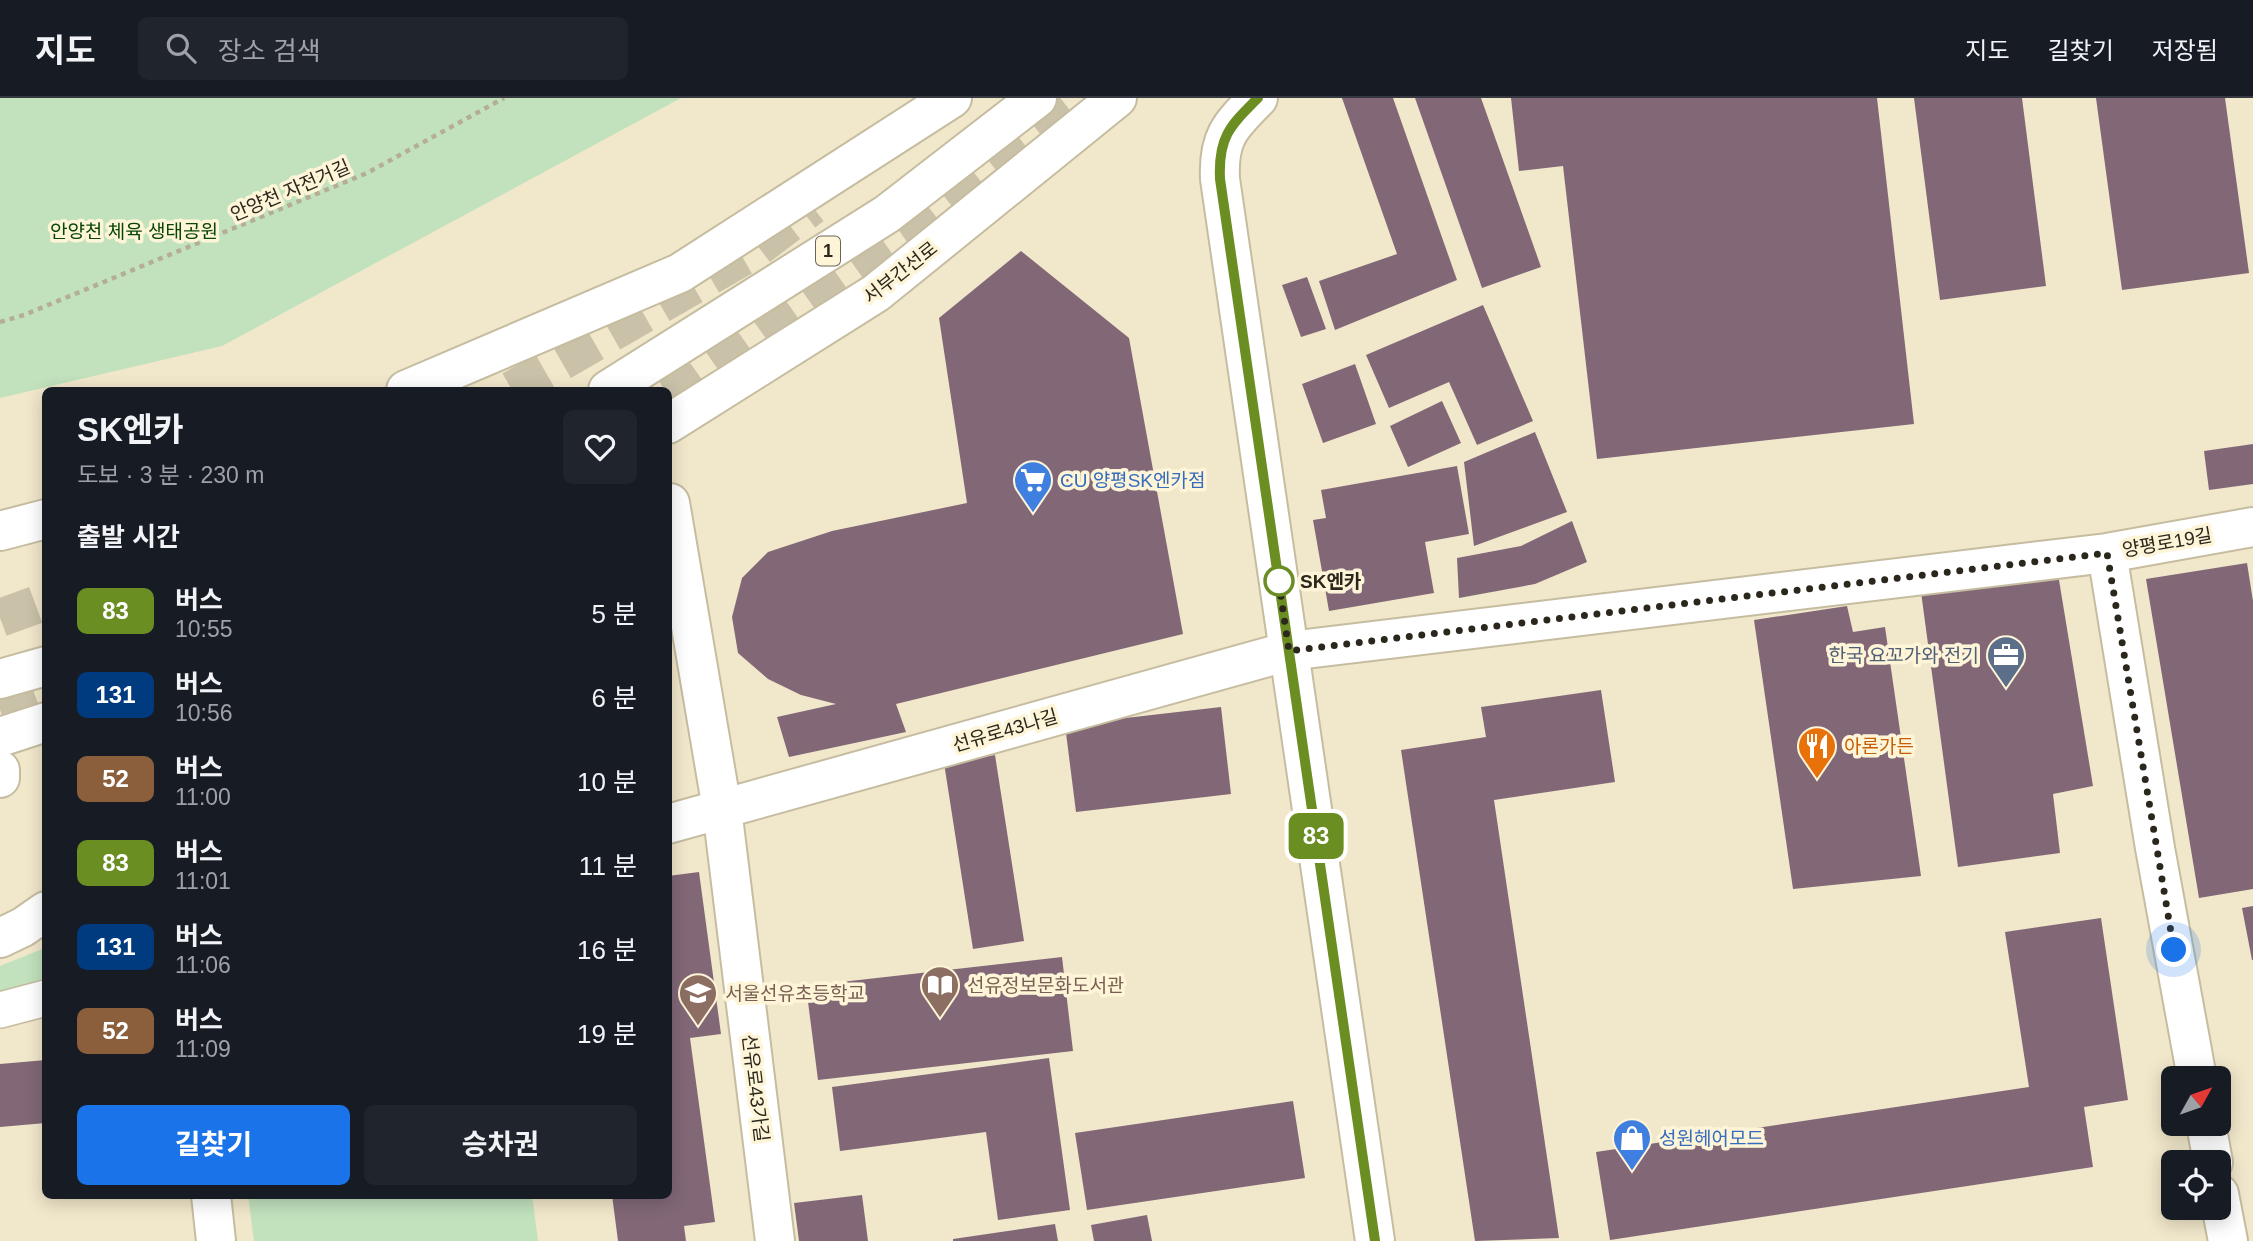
<!DOCTYPE html>
<html lang="ko">
<meta charset="utf-8">
<style>
:root{--surface:#171b24;--page:#20242c;--text:#f1f3f6;--muted:#9ea1a6;--line:#363941;--accent:#1a73e8}
body{margin:0;font-family:Helvetica,"Noto Sans KR",sans-serif;background:var(--page);color:var(--text);height:100vh;display:flex;flex-direction:column;font-size:26px;white-space:nowrap}
*{box-sizing:border-box;margin:0}
p{font-size:23px;color:var(--muted)}
.icon{flex:none;width:38px;height:38px;fill:none;stroke:currentColor;stroke-width:2;stroke-linecap:round;stroke-linejoin:round}
.map{position:relative;flex:1;overflow:hidden}
.sheet{position:absolute;left:42px;top:289px;width:630px;height:812px;display:flex;flex-direction:column;background:var(--surface);border-radius:10px;box-shadow:0 4px 18px #0003}
.sheet>*{flex:none}
.badge{padding:0 14px;border-radius:10px;font-size:24px;line-height:46px}
.needle{width:46px;rotate:50deg}
.controls{position:absolute;left:2161px;top:968px;display:grid;gap:14px}
.controls a{display:grid;place-items:center;width:70px;height:70px;border-radius:10px;background:var(--surface);box-shadow:0 4px 18px #0003;font-size:35px}
.you{position:absolute;width:35px;height:35px;margin:-18px;border:5px solid #fff;border-radius:50%;background:#1a73e8;box-shadow:0 0 0 10px #1a73e833}
.map>.badge{position:absolute;translate:-50% -50%;box-shadow:0 0 0 4px #fff}
h2{padding:0 35px;font-size:26px;line-height:63px}
.round{display:grid;place-items:center;flex:none;width:74px;height:74px;border-radius:10px;background:var(--page)}
.summary{display:flex;align-items:center;justify-content:space-between;height:119px;padding:0 35px}
h1{font-size:33px;font-weight:700;line-height:52px}
.action{display:flex;gap:14px;margin-top:auto;padding:14px 35px}
.action a{flex:1;height:80px;border-radius:10px;background:var(--accent);color:#fff;font-size:28px;font-weight:700;line-height:80px;text-align:center}
.action a+a{background:var(--page);color:var(--text)}
ul{padding:0;list-style:none}
li{display:flex;align-items:center;gap:21px;height:84px;padding:0 35px}
li div{flex:1}
li b{display:block;font-size:26px}
li em{font-style:normal}
li .badge{min-width:77px;font-weight:700;text-align:center}
header{display:flex;align-items:center;gap:42px;box-sizing:border-box;height:98px;padding:0 35px;background:var(--surface);border-bottom:2px solid var(--line)}
header strong{font-size:33px}
nav{display:flex;gap:38px;margin-inline-start:auto;font-size:24px}
.search{width:490px;height:63px;background:var(--page);display:flex;align-items:center;gap:18px;box-sizing:border-box;padding:0 24px;border-radius:10px;color:var(--muted);font-size:26px}
.map>svg:first-child{display:block}
.green{fill:#c1e2bd}
.building{fill:#826877}
.lines{fill:none;stroke-linecap:round;stroke-linejoin:round}
.trunk-tunnel{stroke:#c9c1a8;stroke-width:38;stroke-dasharray:38 19;stroke-linecap:butt}
.pedestrian-casing{stroke:#c6bda1;stroke-width:38}
.minor-casing{stroke:#c6bda1;stroke-width:42}
.tertiary-casing{stroke:#c6bda1;stroke-width:42}
.primary-casing{stroke:#c6bda1;stroke-width:42}
.path{stroke:#b5ad96;stroke-width:4.5;stroke-dasharray:5 5;stroke-linecap:butt}
.pedestrian{stroke:#fff;stroke-width:35}
.minor{stroke:#fff;stroke-width:38}
.tertiary{stroke:#fff;stroke-width:38}
.primary{stroke:#fff;stroke-width:38}
.line-casing{stroke:#fff;stroke-width:16}
.line{stroke:#6b8e23;stroke-width:10}
.walk{stroke:#2b271d;stroke-width:7;stroke-dasharray:0 12.6}
.stop-dot{fill:#fff;stroke:#6b8e23;stroke-width:3.5}
.labels{text-anchor:middle;stroke-width:7;stroke-linejoin:round;paint-order:stroke}
.shield{fill:#fef5d8;stroke:#6a6555;stroke-width:2}
.shield-label{font-size:18px;font-weight:bold;fill:#2b271d}
.street-label{font-size:19px;fill:#2b271d;stroke:#fef5d8}
.park-label{font-size:19px;fill:#084606;stroke:#fef5d8}
.shop-label{font-size:19px;fill:#366cbe;stroke:#fef5d8;text-anchor:start}
.stop-label{font-size:19px;font-weight:bold;fill:#2b271d;stroke:#fef5d8;text-anchor:start}
.service-label{font-size:19px;fill:#4e5e75;stroke:#fef5d8;text-anchor:end}
.food-label{font-size:19px;fill:#c56008;stroke:#fef5d8;text-anchor:start}
.education-label{font-size:19px;fill:#785e54;stroke:#fef5d8;text-anchor:start}
</style>
<header>
<strong>지도</strong>
<div class="search"><svg class="icon" aria-label="search" viewBox="0 0 24 24"><circle cx="10" cy="10" r="6"/><path d="M15 15l6 6"/></svg>장소 검색</div>
<nav><a>지도</a><a>길찾기</a><a>저장됨</a></nav>
</header>
<div class="map">
<svg width="2253" height="1143" viewBox="0 0 2253 1143">
<rect width="100%" height="100%" fill="#f1e7cb"/>
<path class="green" d="M 0,0 L 681,0 L 222,248 L 0,300 Z
M 45,850 L 45,916 L 0,928 L 0,868 Z
M 248,1097 L 532,1097 L 538,1143 L 254,1143 Z"/>
<path class="building" d="M 1342,0 L 1393,0 L 1457,182 L 1335,232 L 1319,183 L 1397,156 Z
M 1415,0 L 1481,0 L 1541,169 L 1482,190 Z
M 1511,0 L 1877,0 L 1914,326 L 1597,361 L 1563,68 L 1519,73 Z
M 1914,0 L 2022,0 L 2046,188 L 1940,202 Z
M 2096,0 L 2225,0 L 2249,175 L 2122,192 Z
M 1021,153 L 1129,240 L 1183,536 L 896,606 L 906,634 L 789,659 L 777,619 L 836,606 L 801,597 L 768,581 L 738,555 L 732,519 L 742,480 L 768,454 L 832,433 L 967,405 L 939,220 Z
M 1307,179 L 1326,231 L 1301,239 L 1282,187 Z
M 1483,207 L 1533,323 L 1477,347 L 1449,284 L 1389,310 L 1366,257 Z
M 1355,266 L 1376,326 L 1323,345 L 1302,286 Z
M 1442,303 L 1461,345 L 1408,369 L 1390,328 Z
M 1535,334 L 1567,414 L 1474,448 L 1464,364 Z
M 2253,346 L 2253,386 L 2209,392 L 2204,353 Z
M 1457,368 L 1469,436 L 1425,444 L 1434,495 L 1329,513 L 1313,422 L 1326,420 L 1321,392 Z
M 1572,423 L 1587,464 L 1535,486 L 1459,500 L 1457,460 L 1521,448 Z
M 2247,465 L 2253,503 L 2253,791 L 2199,800 L 2146,481 Z
M 2058,476 L 2093,688 L 2053,696 L 2060,755 L 1958,769 L 1921,494 Z
M 1847,508 L 1853,534 L 1885,529 L 1921,778 L 1793,791 L 1754,522 Z
M 1601,592 L 1615,684 L 1494,702 L 1559,1140 L 1475,1143 L 1401,652 L 1486,639 L 1481,609 Z
M 1221,609 L 1231,696 L 1076,714 L 1065,627 Z
M 995,657 L 1024,843 L 973,851 L 944,665 Z
M 699,774 L 721,936 L 690,940 L 715,1124 L 684,1128 L 686,1143 L 618,1143 L 612,1097 L 668,1097 L 668,778 Z
M 2253,808 L 2253,862 L 2252,862 L 2242,810 Z
M 2101,820 L 2128,1002 L 2084,1009 L 2093,1069 L 1610,1142 L 1596,1054 L 2029,989 L 2005,834 Z
M 1062,859 L 1073,953 L 818,982 L 806,888 Z
M 1049,960 L 1070,1112 L 998,1122 L 986,1034 L 840,1053 L 832,989 Z
M 46,962 L 46,1025 L 0,1029 L 0,966 Z
M 1293,1003 L 1305,1080 L 1087,1112 L 1075,1035 Z
M 862,1097 L 868,1143 L 799,1143 L 794,1105 Z
M 1147,1117 L 1152,1143 L 1094,1143 L 1091,1127 Z
M 1055,1126 L 1058,1143 L 953,1143 L 953,1141 Z"/>
<g class="lines">
<path class="trunk-tunnel" d="M 512,292 L 753,153 L 812,108
M 668,299 L 699,282 L 919,127 L 1082,0
M 0,520 L 46,503
M 0,612 L 46,595"/>
<defs>
<path id="pedestrian" d="M 0,912 L 46,900"/>
<path id="minor" d="M 670,405 L 722,711 L 775,1143
M 2107,455 L 2155,750 L 2197,980
M 668,726 L 1289,553 L 2107,455 L 2253,429
M 2206,1026 L 2213,1064
M 2219,1096 L 2228,1143
M 211,1097 L 216,1143"/>
<path id="tertiary" d="M 1258,0 C 1230,28 1218,39 1220,81 L 1375,1143"/>
<path id="primary" d="M 406,292 L 680,175 L 952,0
M 608,292 L 887,116 L 1037,0
M 668,326 L 876,195 L 1117,0
M 0,433 L 46,421
M 0,581 L 46,568
M 0,639 L 46,624
M 0,672 L 0,680
M 0,840 L 23,829 L 46,813"/>
</defs>
<use href="#pedestrian" class="pedestrian-casing"/>
<use href="#minor" class="minor-casing"/>
<use href="#tertiary" class="tertiary-casing"/>
<use href="#primary" class="primary-casing"/>
<path class="path" d="M 0,224 L 24,217 L 367,75 L 504,0"/>
<use href="#pedestrian" class="pedestrian"/>
<use href="#minor" class="minor"/>
<use href="#tertiary" class="tertiary"/>
<use href="#primary" class="primary"/>
</g>
<g class="lines">
<defs>
<path id="line" d="M 1258,0 C 1230,28 1218,39 1220,81 L 1375,1143"/>
</defs>
<use href="#line" class="line-casing"/>
<use href="#line" class="line"/>
<path class="walk" d="M 1279,483 L 1277,472 L 1289,553 L 2107,455 L 2174,852"/>
</g>
<defs>
<symbol id="supermarket-pin" viewBox="-11 -11 22 30"><path d="M0 17L-7.5 6A9.5 9.5 0 1 1 7.5 6Z" fill="#3f7fe0" stroke="#fef5d8"/><path d="M-6-5.5h2.5l.6 2H6L4.5 2H-2.5L-4.4-4H-6ZM-1.5 3.2a1.3 1.3 0 1 0 .1 0ZM3 3.2a1.3 1.3 0 1 0 .1 0Z" fill="#fff"/></symbol>
<symbol id="office-pin" viewBox="-11 -11 22 30"><path d="M0 17L-7.5 6A9.5 9.5 0 1 1 7.5 6Z" fill="#5c6f8a" stroke="#fef5d8"/><path d="M-6-3h4V-5.5h4V-3h4V5H-6ZM-1-4.5V-3h2v-1.5ZM-6 0V1H6V0Z" fill="#fff"/></symbol>
<symbol id="restaurant-pin" viewBox="-11 -11 22 30"><path d="M0 17L-7.5 6A9.5 9.5 0 1 1 7.5 6Z" fill="#e8710a" stroke="#fef5d8"/><path d="M-5-6h1v4h1v-4h1v4h1v-4h1v5L-1.5 .5V6h-2V.5L-5-1ZM5-6V6H3V1.5H1.5Q1.5-4 5-6Z" fill="#fff"/></symbol>
<symbol id="library-pin" viewBox="-11 -11 22 30"><path d="M0 17L-7.5 6A9.5 9.5 0 1 1 7.5 6Z" fill="#8d6e63" stroke="#fef5d8"/><path d="M-6-4Q-3-5.5-.7-3.5V5Q-3 3-6 4ZM6-4Q3-5.5 .7-3.5V5Q3 3 6 4Z" fill="#fff"/></symbol>
<symbol id="school-pin" viewBox="-11 -11 22 30"><path d="M0 17L-7.5 6A9.5 9.5 0 1 1 7.5 6Z" fill="#8d6e63" stroke="#fef5d8"/><path d="M0-5L7-2L0 1L-7-2ZM-4 1L0 2.5L4 1V4Q0 6-4 4Z" fill="#fff"/></symbol>
<symbol id="shop-pin" viewBox="-11 -11 22 30"><path d="M0 17L-7.5 6A9.5 9.5 0 1 1 7.5 6Z" fill="#3f7fe0" stroke="#fef5d8"/><path d="M-5-2.5h2.3a2.7 3.5 0 0 1 5.4 0H5L5.5 6h-11ZM-1.5-2.5h3a1.5 2.3 0 0 0-3 0Z" fill="#fff"/></symbol>
</defs>
<g fill-rule="evenodd">
<use href="#supermarket-pin" x="1011" y="360" width="44" height="60"/>
<use href="#office-pin" x="1984" y="535" width="44" height="60"/>
<use href="#restaurant-pin" x="1795" y="626" width="44" height="60"/>
<use href="#library-pin" x="918" y="865" width="44" height="60"/>
<use href="#school-pin" x="676" y="873" width="44" height="60"/>
<use href="#shop-pin" x="1610" y="1018" width="44" height="60"/>
</g>
<circle class="stop-dot" cx="1279" cy="483" r="14"/>
<g class="labels">
<rect class="shield" x="816" y="138.5" width="24" height="29" rx="5"/>
<g class="shield-label">
<text x="828" y="159">1</text>
</g>
<g class="street-label">
<text transform="translate(290 92) rotate(-23)" y="7">안양천 자전거길</text>
<text transform="translate(900 174) rotate(-38)" y="7">서부간선로</text>
<text transform="translate(2167 444) rotate(-10)" y="7">양평로19길</text>
<text transform="translate(1005 632) rotate(-16)" y="7">선유로43나길</text>
<text transform="translate(756 990) rotate(83)" y="7">선유로43가길</text>
</g>
<g class="park-label">
<text x="134" y="140">안양천 체육 생태공원</text>
</g>
<g class="shop-label">
<text x="1060" y="389">CU 양평SK엔카점</text>
<text x="1659" y="1047">성원헤어모드</text>
</g>
<g class="stop-label">
<text x="1300" y="490">SK엔카</text>
</g>
<g class="service-label">
<text x="1979" y="564">한국 요꼬가와 전기</text>
</g>
<g class="food-label">
<text x="1844" y="655">아론가든</text>
</g>
<g class="education-label">
<text x="967" y="894">선유정보문화도서관</text>
<text x="725" y="902">서울선유초등학교</text>
</g>
</g>
</svg>
<div class="controls">
<a><svg class="needle" viewBox="-14 -14 28 28"><path d="M0-13l5 13h-10z" fill="#e53935"/><path d="M0 13l5-13h-10z" fill="#9ea1a6"/></svg></a>
<a><svg class="icon" aria-label="locate" viewBox="0 0 24 24"><circle cx="12" cy="12" r="6"/><path d="M12 2v4M12 18v4M2 12h4M18 12h4"/></svg></a>
</div>
<div class="you" style="left:2174px;top:852px"></div>
<b class="badge" style="left:1316px;top:738px;background:#6b8e23;color:#fff">83</b>
<section class="sheet">
<div class="summary"><div><h1>SK엔카</h1><p>도보 · 3 분 · 230 m</p></div><a class="round"><svg class="icon" aria-label="heart" viewBox="0 0 24 24"><path d="M12 20l-8-8c-3-5 5-10 8-4 3-6 11-1 8 4z"/></svg></a></div>
<h2>출발 시간</h2>
<ul>
<li><span class="badge" style="background:#6b8e23;color:#fff">83</span><div><b>버스</b><p>10:55</p></div><em>5 분</em></li>
<li><span class="badge" style="background:#003b80;color:#fff">131</span><div><b>버스</b><p>10:56</p></div><em>6 분</em></li>
<li><span class="badge" style="background:#8b5e3c;color:#fff">52</span><div><b>버스</b><p>11:00</p></div><em>10 분</em></li>
<li><span class="badge" style="background:#6b8e23;color:#fff">83</span><div><b>버스</b><p>11:01</p></div><em>11 분</em></li>
<li><span class="badge" style="background:#003b80;color:#fff">131</span><div><b>버스</b><p>11:06</p></div><em>16 분</em></li>
<li><span class="badge" style="background:#8b5e3c;color:#fff">52</span><div><b>버스</b><p>11:09</p></div><em>19 분</em></li>
</ul>
<div class="action"><a>길찾기</a><a>승차권</a></div>
</section>
</div>
